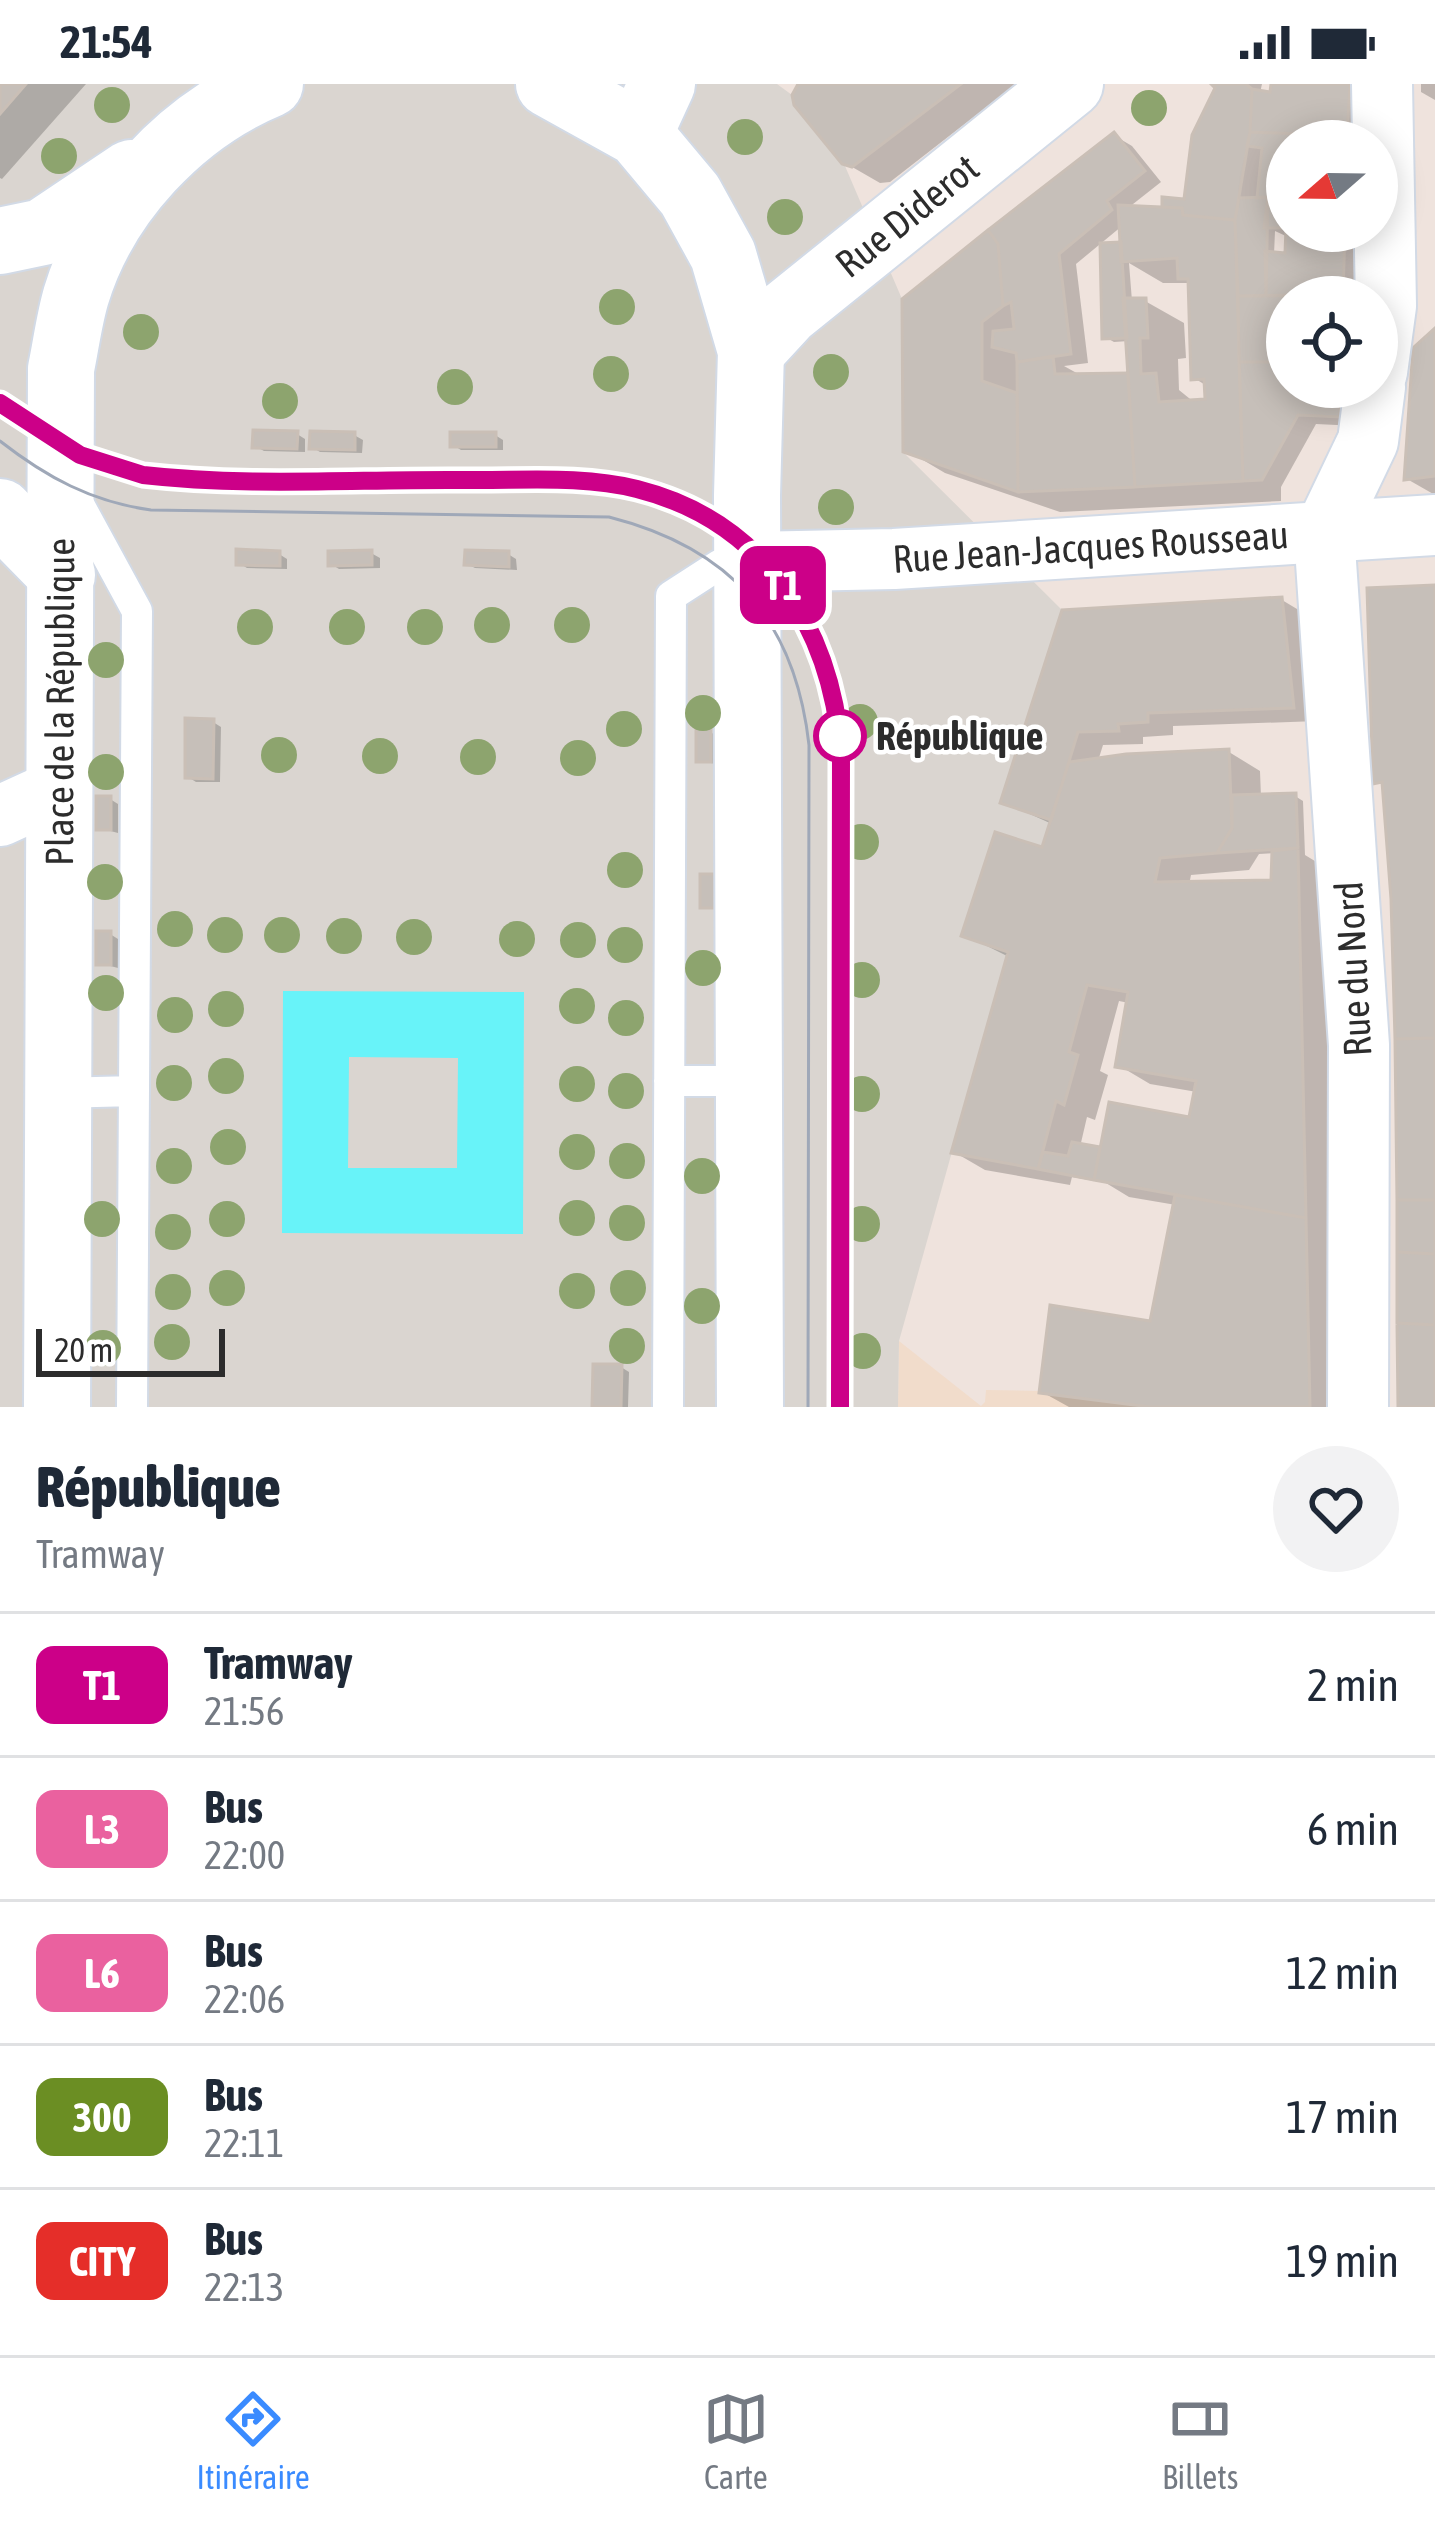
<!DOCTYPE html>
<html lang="fr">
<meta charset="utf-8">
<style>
:root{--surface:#fff;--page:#f2f2f3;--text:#1f2937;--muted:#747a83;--line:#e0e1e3;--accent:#3a8bff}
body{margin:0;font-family:"Asap Condensed",sans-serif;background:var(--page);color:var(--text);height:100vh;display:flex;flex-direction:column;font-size:45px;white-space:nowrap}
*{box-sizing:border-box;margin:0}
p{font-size:39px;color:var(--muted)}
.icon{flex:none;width:66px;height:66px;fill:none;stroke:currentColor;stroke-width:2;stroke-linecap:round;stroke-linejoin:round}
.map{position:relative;height:1323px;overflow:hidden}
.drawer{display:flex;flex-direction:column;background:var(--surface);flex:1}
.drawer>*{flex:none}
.badge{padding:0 24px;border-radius:18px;font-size:42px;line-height:78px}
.needle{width:78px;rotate:250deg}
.fabs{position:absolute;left:1266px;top:36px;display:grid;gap:24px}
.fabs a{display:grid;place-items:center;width:132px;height:132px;border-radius:50%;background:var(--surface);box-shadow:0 6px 30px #0003;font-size:60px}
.scale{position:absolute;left:36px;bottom:30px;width:189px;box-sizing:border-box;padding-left:12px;border:6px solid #2c2c2c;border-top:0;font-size:33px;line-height:42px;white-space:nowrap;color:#2c2c2c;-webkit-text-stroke:9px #fff;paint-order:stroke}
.map>.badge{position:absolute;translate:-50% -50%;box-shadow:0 0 0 6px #fff}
.round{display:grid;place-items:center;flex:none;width:126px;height:126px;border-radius:63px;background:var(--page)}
.overview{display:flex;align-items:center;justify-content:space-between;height:204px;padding:0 36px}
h1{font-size:57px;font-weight:800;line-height:90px}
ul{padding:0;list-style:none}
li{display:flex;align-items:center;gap:36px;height:144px;padding:0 36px;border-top:3px solid var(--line)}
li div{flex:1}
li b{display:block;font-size:45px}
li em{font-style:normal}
li .badge{min-width:132px;font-weight:700;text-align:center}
.status{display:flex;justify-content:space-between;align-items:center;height:84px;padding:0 60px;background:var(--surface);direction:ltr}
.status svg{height:33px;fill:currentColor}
.tab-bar{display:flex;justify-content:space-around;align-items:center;height:168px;border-top:3px solid var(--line);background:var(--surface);font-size:33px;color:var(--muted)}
.tab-bar a{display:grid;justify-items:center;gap:6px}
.tab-bar .on{color:var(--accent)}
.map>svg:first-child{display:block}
.education{fill:#f1dccb}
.plaza{fill:#dad5d0}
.water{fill:#68f3f9;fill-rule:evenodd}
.shadow{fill:#0003;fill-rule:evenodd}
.building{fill:#c6bfb9;stroke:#cabfb6;stroke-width:3}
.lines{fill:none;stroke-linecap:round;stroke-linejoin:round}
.lane-casing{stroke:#d2dae6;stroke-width:34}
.street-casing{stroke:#d2dae6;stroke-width:64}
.secondary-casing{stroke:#d2dae6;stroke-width:70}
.lane{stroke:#fff;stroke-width:30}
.street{stroke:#fff;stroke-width:60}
.secondary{stroke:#fff;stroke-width:66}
.tram{stroke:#9fa8b8;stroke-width:3}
.tree{fill:#8da46e}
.line-casing{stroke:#fff;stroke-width:27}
.line{stroke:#c08;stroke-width:18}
.stop-dot{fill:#fff;stroke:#c08;stroke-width:6}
.labels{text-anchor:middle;stroke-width:9;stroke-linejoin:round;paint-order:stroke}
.street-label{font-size:39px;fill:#2c2c2c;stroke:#fff}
.stop-label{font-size:39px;font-weight:bold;fill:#2c2c2c;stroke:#fff;text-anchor:start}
</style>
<div class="status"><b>21:54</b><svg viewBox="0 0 49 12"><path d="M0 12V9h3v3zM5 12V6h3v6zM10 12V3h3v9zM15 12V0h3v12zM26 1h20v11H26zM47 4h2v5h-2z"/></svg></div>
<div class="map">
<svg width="1435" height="1323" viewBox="0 0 1435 1323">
<rect width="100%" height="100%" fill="#efe3dd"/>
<path class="education" d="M 1050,1221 L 1309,1264 L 1310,1323 L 898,1323 L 899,1257 L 981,1322 L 985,1318 L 986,1306 L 1039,1307 Z"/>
<path class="plaza" d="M 26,0 L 777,0 L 792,11 L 794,21 L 845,82 L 902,215 L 903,368 L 1062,526 L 1000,719 L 1051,736 L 1042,763 L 994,748 L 961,851 L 1008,868 L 899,1257 L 898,1323 L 0,1323 L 0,30 Z"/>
<path class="water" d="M 283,907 L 524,908 L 523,1150 L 282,1149 ZM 349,973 L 458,974 L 457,1084 L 348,1084 Z"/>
<path class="shadow" d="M 0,0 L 86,0 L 2,95 L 0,94 Z
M 802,0 L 1016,0 L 890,98 L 880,99 L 847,80 Z
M 1215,0 L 1262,0 L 1260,9 L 1272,11 L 1274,0 L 1368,0 L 1364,57 L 1287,57 L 1287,147 L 1362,147 L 1360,213 L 1287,213 L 1287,303 L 1358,303 L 1357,342 L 1316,340 L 1281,403 L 1281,417 L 1060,428 L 945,389 L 906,366 L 905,217 L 1115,52 L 1132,62 L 1161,98 L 1128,124 L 1165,126 L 1165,116 L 1187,118 L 1218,4 ZM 1122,142 L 1124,161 L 1105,253 L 1114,258 L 1129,257 L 1131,292 L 1082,292 L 1064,282 L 1088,279 L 1076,180 ZM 1275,147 L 1288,153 L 1287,172 L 1274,171 ZM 1129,179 L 1163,199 L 1191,199 L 1194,294 L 1207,302 L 1208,318 L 1195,319 L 1179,306 L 1178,275 L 1186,274 L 1184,239 L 1145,217 L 1132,217 Z
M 1421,0 L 1435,0 L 1435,16 L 1421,8 Z
M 1435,246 L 1435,411 L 1407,395 Z
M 297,350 L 305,355 L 305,368 L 264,367 L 255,362 Z
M 354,351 L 363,356 L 362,369 L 320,368 L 312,363 Z
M 495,351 L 503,356 L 503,366 L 461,366 L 453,361 Z
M 371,469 L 380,474 L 380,484 L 339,485 L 331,480 Z
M 279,470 L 287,475 L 287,485 L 247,484 L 239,479 Z
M 508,470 L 516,475 L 517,486 L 475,484 L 467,480 Z
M 1282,516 L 1307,531 L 1318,637 L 1173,642 L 1173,651 L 1143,653 L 1143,660 L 1103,661 L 1098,677 L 1229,668 L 1260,687 L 1261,713 L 1295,712 L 1303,717 L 1305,771 L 1328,785 L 1341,1323 L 1069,1323 L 1042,1308 L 1153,1241 L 1176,1121 L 1129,1113 L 1106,1099 L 1072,1093 L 1070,1101 L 985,1086 L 954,1068 L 1009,873 L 965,851 L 1044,767 L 1052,740 L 1003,718 L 1065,528 ZM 1275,769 L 1274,799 L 1189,801 L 1191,791 L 1249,786 L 1259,770 ZM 1119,917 L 1129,919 L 1118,981 L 1150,1000 L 1197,1008 L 1191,1037 L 1103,1067 L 1080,1063 L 1087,1033 L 1095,1036 L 1108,991 L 1100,987 Z
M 213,638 L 221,643 L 220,698 L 196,698 L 188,693 Z
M 710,648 L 719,653 L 719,681 L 699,676 Z
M 110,715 L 118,720 L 118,749 L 99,744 Z
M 110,850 L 118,855 L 118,884 L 99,879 Z
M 621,1283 L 629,1288 L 628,1323 L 595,1323 Z"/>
<path class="building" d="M 0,0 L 26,0 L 0,30 Z
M 798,0 L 961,0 L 852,83 L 842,80 L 794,21 L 792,11 Z
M 1211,0 L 1246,0 L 1252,5 L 1250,48 L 1235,136 L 1183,131 L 1182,124 L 1162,123 L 1162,113 L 1184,115 L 1192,51 L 1215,4 Z
M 1271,0 L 1350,0 L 1347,52 L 1250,48 L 1252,5 L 1270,8 Z
M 1114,48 L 1145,87 L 1107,117 L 1112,126 L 1059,170 L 1071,270 L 1017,278 L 1016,269 L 992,263 L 993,247 L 1014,245 L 1011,218 L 1003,222 L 998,160 L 988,146 Z
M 1250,48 L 1347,52 L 1347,57 L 1287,57 L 1287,113 L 1257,114 L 1262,64 L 1247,62 Z
M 1268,113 L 1266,212 L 1238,212 L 1235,136 L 1239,114 Z
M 1268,113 L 1287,113 L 1287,147 L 1345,147 L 1343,210 L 1266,212 L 1265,167 L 1285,169 L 1286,144 L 1264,144 Z
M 1118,121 L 1182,124 L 1183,131 L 1235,136 L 1243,397 L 1135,403 L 1123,214 L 1146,214 L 1148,254 L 1140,254 L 1141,290 L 1156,289 L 1159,318 L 1205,315 L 1204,295 L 1191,296 L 1188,195 L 1178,195 L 1177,174 L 1121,178 Z
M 988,146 L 998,160 L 1003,222 L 982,238 L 982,297 L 1017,309 L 1018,408 L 903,368 L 902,215 Z
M 1121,158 L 1127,254 L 1102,255 L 1100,159 Z
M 1343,210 L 1287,213 L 1287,278 L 1239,278 L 1238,212 Z
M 1435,244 L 1435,392 L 1404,396 L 1413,264 Z
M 1053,272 L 1055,290 L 1128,289 L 1135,403 L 1018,408 L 1017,278 Z
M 1239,278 L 1287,278 L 1287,303 L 1341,303 L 1340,333 L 1298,331 L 1262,396 L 1243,397 Z
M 253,346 L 298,347 L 297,365 L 252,364 Z
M 310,347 L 355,348 L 355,366 L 309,365 Z
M 450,348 L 496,348 L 496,363 L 450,363 Z
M 236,465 L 280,467 L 280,482 L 236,481 Z
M 372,466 L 372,481 L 328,482 L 328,467 Z
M 465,466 L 509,467 L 509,483 L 464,481 Z
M 1435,501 L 1435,954 L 1395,955 L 1391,815 L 1382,698 L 1373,700 L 1367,504 Z
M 1282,513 L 1294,624 L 1148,629 L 1148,638 L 1118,640 L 1119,647 L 1078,648 L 1051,736 L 1000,719 L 1062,526 Z
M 185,634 L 214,635 L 213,695 L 185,694 Z
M 696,644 L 711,645 L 711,678 L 696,678 Z
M 1229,665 L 1232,744 L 1217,769 L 1160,774 L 1155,798 L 1271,796 L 1272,767 L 1298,764 L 1306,1134 L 1094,1096 L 1109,1018 L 1189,1033 L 1196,997 L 1115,983 L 1128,908 L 1087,901 L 1069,968 L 1078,971 L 1064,1021 L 1056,1017 L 1038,1085 L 951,1069 L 1008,868 L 961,852 L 995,748 L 1042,763 L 1069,678 L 1126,670 Z
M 1296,709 L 1298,764 L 1217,769 L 1232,744 L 1232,711 Z
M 96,712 L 111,712 L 111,746 L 96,746 Z
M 700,790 L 715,790 L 715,824 L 700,824 Z
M 96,847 L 111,847 L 111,881 L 96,881 Z
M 1435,954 L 1435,1116 L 1397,1116 L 1395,955 Z
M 1072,1058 L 1100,1063 L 1094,1096 L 1038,1085 L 1043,1068 L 1068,1072 Z
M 1175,1111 L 1306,1134 L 1310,1323 L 1150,1323 L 1039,1309 L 1050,1221 L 1150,1237 Z
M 1397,1116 L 1435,1116 L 1435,1170 L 1397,1168 Z
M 1397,1168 L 1435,1170 L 1435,1241 L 1397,1239 Z
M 1397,1239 L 1435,1241 L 1435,1323 L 1398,1323 Z
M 593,1280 L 622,1280 L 621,1323 L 592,1323 Z"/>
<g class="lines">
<defs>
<path id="lane" d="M 75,413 L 137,527 L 132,1323
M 669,997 L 750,997
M 58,1009 L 134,1007
M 668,1323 L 671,512 L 719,481 L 749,478"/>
<g id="street">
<path d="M 1377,288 L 1386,222 L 1382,0"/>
<path id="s1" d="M 749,478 L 894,475 L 1435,441"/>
<path d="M 0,732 L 59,705"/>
<path d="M 1358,1323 L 1359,961 L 1324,449 L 1368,357 L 1375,303"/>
</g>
<g id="secondary">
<path d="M 549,0 L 639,50 L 690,111 L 723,171 L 751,267 L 747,411 L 750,1323"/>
<path d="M 639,50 L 662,0"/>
<path d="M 0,157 L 43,148 L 131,89"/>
<path id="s2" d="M 751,267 L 787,228 L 1070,0"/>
<path d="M 0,428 L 62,491"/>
<path id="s3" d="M 57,1323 L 61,285 C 66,261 69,236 76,212 C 104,119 181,37 270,0"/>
</g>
</defs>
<use href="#lane" class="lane-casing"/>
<use href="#street" class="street-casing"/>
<use href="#secondary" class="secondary-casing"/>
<use href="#lane" class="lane"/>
<use href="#street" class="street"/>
<use href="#secondary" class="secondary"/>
<path class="tram" d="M 0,319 L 79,371 L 143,391 C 242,401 345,396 445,396 C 506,396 568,392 628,403 C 757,427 832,544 841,668 L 840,1323
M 0,357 C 46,393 92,418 151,426 L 609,433 C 731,464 795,536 809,661 L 808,1323"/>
</g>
<g class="tree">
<circle cx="112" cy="21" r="18"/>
<circle cx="1149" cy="24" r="18"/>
<circle cx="745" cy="53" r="18"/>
<circle cx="59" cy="72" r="18"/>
<circle cx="785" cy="133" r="18"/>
<circle cx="617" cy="223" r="18"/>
<circle cx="141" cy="248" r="18"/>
<circle cx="831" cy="288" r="18"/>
<circle cx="611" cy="290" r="18"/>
<circle cx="455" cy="303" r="18"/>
<circle cx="280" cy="317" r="18"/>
<circle cx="836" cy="423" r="18"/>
<circle cx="492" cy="541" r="18"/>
<circle cx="572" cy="541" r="18"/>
<circle cx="255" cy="543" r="18"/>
<circle cx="347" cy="543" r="18"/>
<circle cx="425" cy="543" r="18"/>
<circle cx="106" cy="576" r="18"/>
<circle cx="703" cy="629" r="18"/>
<circle cx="860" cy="638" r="18"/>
<circle cx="624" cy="645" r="18"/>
<circle cx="279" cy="671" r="18"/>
<circle cx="380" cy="672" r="18"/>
<circle cx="478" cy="673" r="18"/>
<circle cx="578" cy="674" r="18"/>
<circle cx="106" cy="688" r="18"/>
<circle cx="861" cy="758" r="18"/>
<circle cx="625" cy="786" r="18"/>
<circle cx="105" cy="798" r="18"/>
<circle cx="175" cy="845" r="18"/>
<circle cx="225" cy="851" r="18"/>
<circle cx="282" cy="851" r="18"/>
<circle cx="344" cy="852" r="18"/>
<circle cx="414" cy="853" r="18"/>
<circle cx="517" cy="855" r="18"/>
<circle cx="578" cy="856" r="18"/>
<circle cx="625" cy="861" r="18"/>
<circle cx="703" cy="884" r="18"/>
<circle cx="862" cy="896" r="18"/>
<circle cx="106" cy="909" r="18"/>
<circle cx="577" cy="922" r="18"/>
<circle cx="226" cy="925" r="18"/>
<circle cx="175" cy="931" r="18"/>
<circle cx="626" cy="934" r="18"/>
<circle cx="226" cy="992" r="18"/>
<circle cx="174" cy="999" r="18"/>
<circle cx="577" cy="1000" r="18"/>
<circle cx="626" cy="1007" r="18"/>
<circle cx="862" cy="1010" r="18"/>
<circle cx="228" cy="1063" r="18"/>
<circle cx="577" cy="1068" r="18"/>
<circle cx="627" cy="1077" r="18"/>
<circle cx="174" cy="1082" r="18"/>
<circle cx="702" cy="1092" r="18"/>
<circle cx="577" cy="1134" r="18"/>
<circle cx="102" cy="1135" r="18"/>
<circle cx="227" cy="1135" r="18"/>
<circle cx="627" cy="1139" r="18"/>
<circle cx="862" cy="1140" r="18"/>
<circle cx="173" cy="1148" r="18"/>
<circle cx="227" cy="1204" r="18"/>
<circle cx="628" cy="1204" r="18"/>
<circle cx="577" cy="1207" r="18"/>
<circle cx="173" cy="1208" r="18"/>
<circle cx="702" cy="1222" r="18"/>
<circle cx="172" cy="1258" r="18"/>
<circle cx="627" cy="1262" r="18"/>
<circle cx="103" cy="1264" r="18"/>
<circle cx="863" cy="1267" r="18"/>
</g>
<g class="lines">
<defs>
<path id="line" d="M 0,319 L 80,371 L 143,391 C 248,403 357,395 464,396 C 521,397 581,391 637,405 C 764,437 831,543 841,668 L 840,1323"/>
</defs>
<use href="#line" class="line-casing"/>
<use href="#line" class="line"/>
</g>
<circle class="stop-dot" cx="840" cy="652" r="24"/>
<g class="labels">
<g class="street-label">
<text dy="14" stroke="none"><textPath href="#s2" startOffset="207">Rue Diderot</textPath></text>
<text dy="14" stroke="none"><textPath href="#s1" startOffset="342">Rue Jean-Jacques Rousseau</textPath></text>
<text dy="14" stroke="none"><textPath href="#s3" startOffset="705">Place de la République</textPath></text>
<text transform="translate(1353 885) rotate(-93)" y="14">Rue du Nord</text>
</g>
<g class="stop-label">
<text x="876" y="666">République</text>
</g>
</g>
</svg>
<div class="fabs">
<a><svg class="needle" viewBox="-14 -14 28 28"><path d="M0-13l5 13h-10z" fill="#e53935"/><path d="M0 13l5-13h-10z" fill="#747a83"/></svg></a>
<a><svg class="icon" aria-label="locate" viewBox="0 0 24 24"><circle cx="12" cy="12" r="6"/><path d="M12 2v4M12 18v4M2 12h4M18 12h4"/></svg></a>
</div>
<div class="scale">20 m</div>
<b class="badge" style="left:783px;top:501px;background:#c08;color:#fff">T1</b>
</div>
<section class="drawer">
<div class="overview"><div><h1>République</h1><p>Tramway</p></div><a class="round"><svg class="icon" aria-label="heart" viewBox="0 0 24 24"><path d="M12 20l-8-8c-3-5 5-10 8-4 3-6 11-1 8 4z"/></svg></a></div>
<ul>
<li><span class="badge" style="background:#c08;color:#fff">T1</span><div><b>Tramway</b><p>21:56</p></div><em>2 min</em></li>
<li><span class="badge" style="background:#ea619f;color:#fff">L3</span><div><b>Bus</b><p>22:00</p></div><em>6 min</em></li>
<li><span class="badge" style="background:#ea619f;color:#fff">L6</span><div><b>Bus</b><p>22:06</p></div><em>12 min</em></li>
<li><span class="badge" style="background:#6b8e23;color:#fff">300</span><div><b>Bus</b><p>22:11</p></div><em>17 min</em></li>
<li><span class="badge" style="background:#e52e29;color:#fff">CITY</span><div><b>Bus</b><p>22:13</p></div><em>19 min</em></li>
</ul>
</section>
<nav class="tab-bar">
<a class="on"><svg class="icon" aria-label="directions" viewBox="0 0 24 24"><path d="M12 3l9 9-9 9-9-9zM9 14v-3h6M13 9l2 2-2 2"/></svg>Itinéraire</a>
<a><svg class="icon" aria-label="map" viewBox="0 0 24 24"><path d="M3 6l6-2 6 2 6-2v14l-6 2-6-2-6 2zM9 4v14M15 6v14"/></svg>Carte</a>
<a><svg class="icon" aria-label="tickets" viewBox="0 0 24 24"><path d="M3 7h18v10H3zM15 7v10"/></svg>Billets</a>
</nav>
